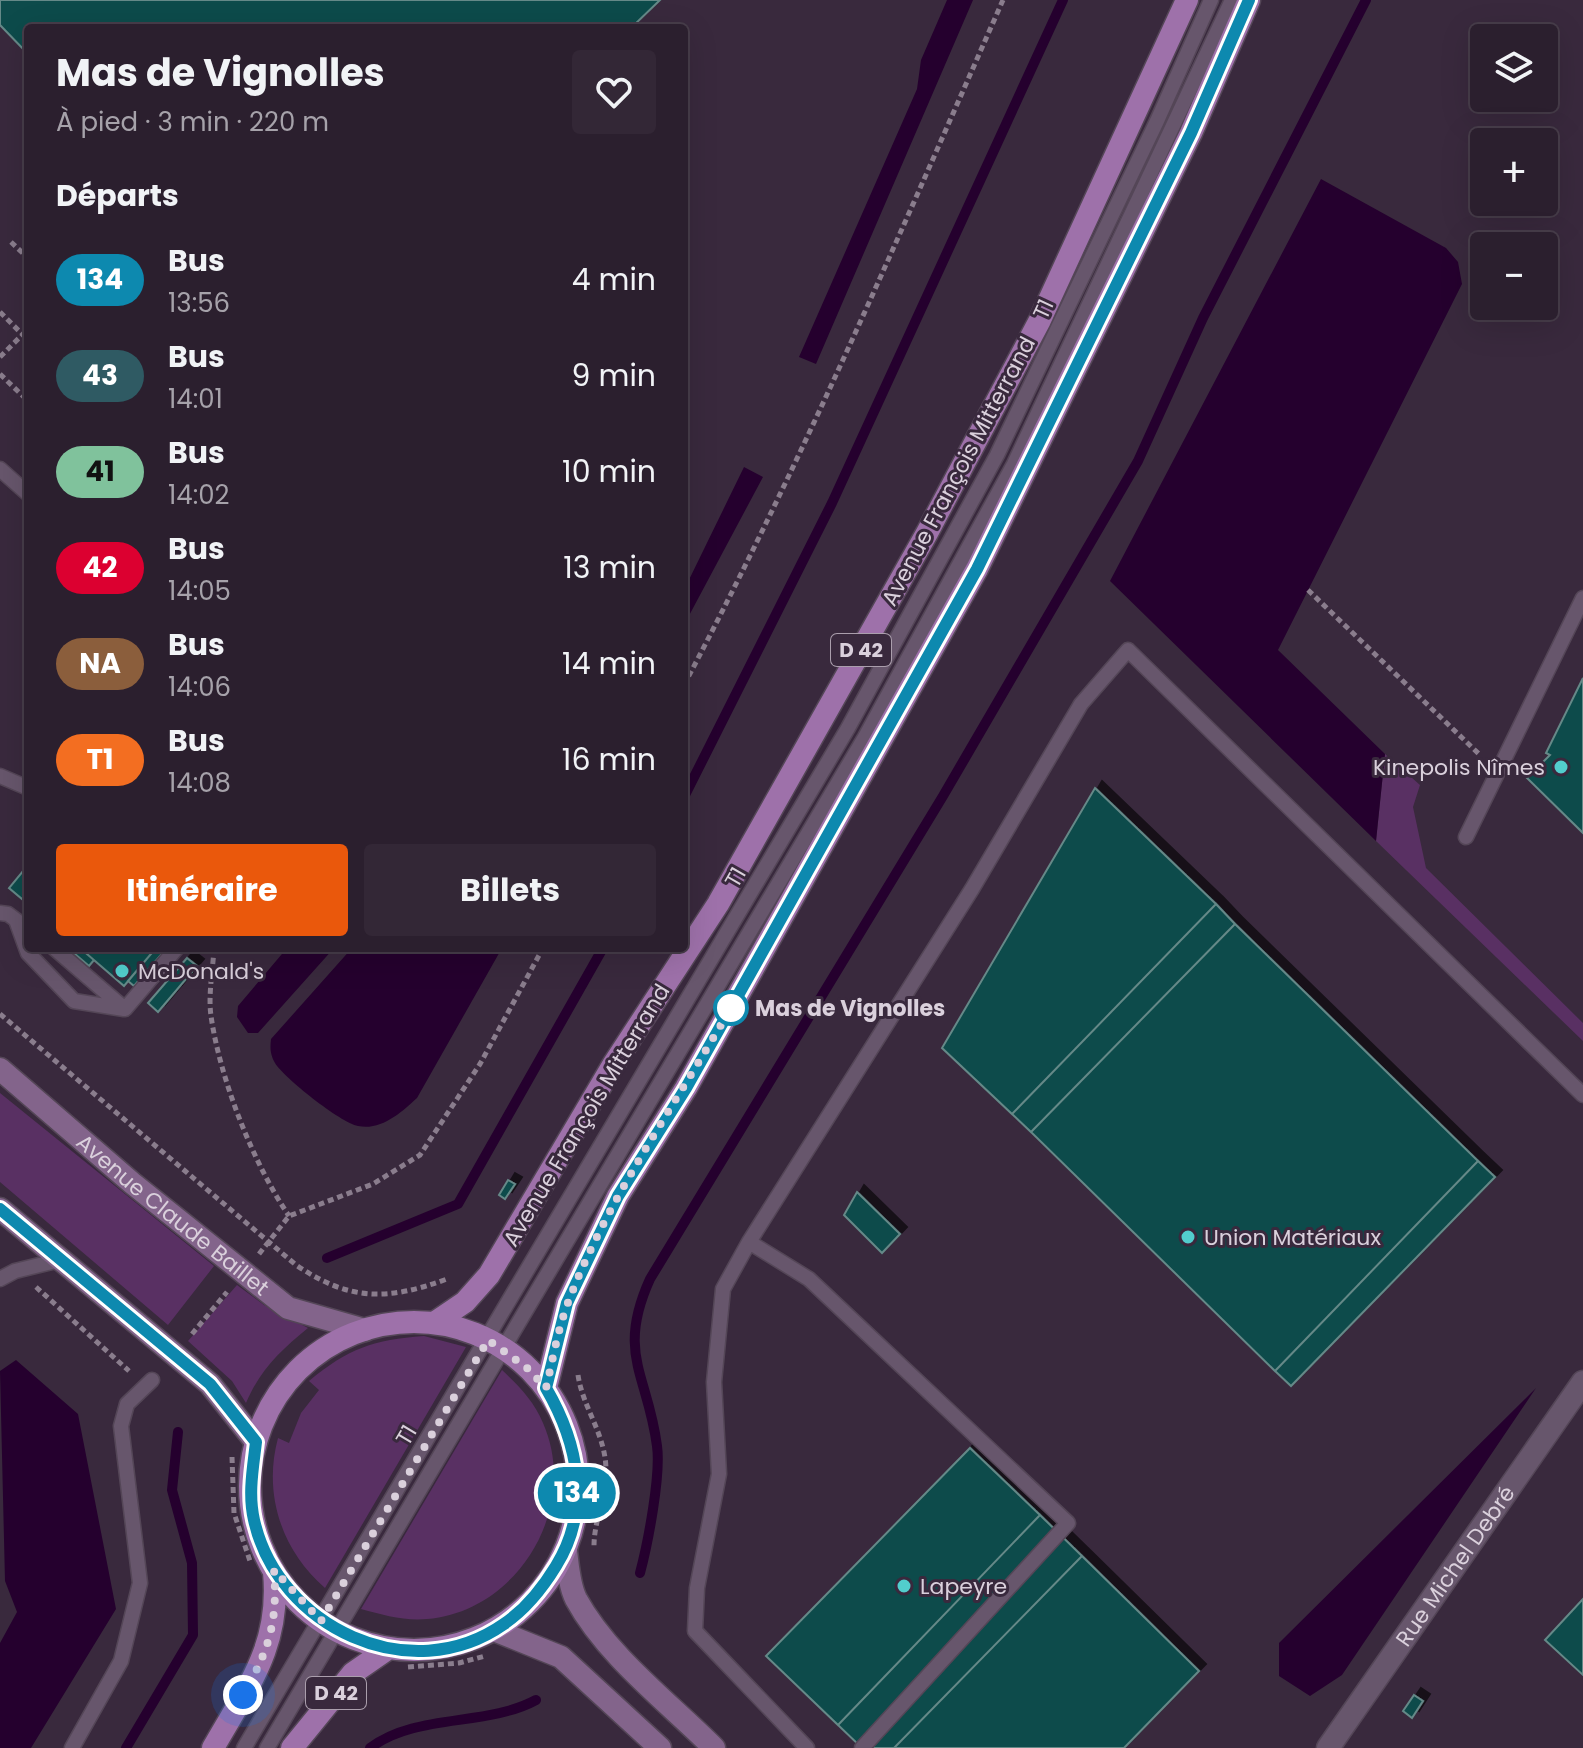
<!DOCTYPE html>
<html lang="fr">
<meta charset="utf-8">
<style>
:root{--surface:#2b1f2e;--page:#332736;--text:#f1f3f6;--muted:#a6a2aa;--line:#473d4a;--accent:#ea580c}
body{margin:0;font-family:Poppins,sans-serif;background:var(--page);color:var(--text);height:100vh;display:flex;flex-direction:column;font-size:30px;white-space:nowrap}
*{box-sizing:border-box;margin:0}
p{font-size:26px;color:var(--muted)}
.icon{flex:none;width:44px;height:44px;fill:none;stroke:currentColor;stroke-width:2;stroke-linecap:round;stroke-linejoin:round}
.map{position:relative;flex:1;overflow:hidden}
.drawer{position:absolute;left:24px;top:24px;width:664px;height:928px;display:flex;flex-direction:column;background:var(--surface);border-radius:8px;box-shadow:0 8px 32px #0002,0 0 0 2px var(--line)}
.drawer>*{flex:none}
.badge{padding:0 16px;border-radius:26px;font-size:28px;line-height:52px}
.buttons{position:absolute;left:1470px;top:24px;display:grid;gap:16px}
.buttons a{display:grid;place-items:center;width:88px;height:88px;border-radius:8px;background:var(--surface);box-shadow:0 8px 32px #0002,0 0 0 2px var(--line);font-size:40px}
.you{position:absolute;width:40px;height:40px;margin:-20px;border:6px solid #fff;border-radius:50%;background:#1a73e8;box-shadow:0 0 0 12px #1a73e833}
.map>.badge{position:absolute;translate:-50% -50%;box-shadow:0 0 0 4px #fff}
h2{padding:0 32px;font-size:30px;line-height:72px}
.round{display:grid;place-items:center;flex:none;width:84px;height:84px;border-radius:8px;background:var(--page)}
.head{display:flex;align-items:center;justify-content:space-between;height:136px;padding:0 32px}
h1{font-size:38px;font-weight:700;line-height:60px}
.primary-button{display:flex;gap:16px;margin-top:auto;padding:16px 32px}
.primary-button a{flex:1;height:92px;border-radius:8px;background:var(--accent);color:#fff;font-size:32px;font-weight:700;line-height:92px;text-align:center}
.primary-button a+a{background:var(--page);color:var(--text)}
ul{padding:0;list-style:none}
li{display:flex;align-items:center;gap:24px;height:96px;padding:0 32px}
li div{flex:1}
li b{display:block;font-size:30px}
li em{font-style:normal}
li .badge{min-width:88px;font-weight:700;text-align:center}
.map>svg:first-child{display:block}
.green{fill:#593063}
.water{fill:#25002e}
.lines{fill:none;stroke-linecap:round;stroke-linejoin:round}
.stream{stroke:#25002e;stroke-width:10}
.building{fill:#0f4b4b;stroke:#658988;stroke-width:2;filter:url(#shadow)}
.service-casing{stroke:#544657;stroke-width:17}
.minor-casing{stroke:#544657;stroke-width:25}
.secondary-casing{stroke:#544657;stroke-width:25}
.primary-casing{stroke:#544657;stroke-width:25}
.path{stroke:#8a7d8d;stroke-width:5;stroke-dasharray:6 4;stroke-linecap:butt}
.service{stroke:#67566c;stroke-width:14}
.minor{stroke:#67566c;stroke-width:22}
.secondary{stroke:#83648b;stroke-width:22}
.primary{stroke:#9e71aa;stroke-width:22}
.line-casing{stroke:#fff;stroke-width:18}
.line{stroke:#0d89af;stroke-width:12}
.walk{stroke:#dad0dc;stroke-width:8;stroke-dasharray:0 14.4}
.poi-dot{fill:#52cdcd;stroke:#39293d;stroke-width:3}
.stop-dot{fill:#fff;stroke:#0d89af;stroke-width:4}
.labels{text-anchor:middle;stroke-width:6;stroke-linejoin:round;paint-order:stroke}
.shield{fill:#39293d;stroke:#aa9eac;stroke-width:2}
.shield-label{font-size:20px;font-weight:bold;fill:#dad0dc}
.street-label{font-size:22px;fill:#dad0dc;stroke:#39293d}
.poi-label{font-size:22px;fill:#dad0dc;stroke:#39293d;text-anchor:start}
.stop-label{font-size:22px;font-weight:bold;fill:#dad0dc;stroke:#39293d;text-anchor:start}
</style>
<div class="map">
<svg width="1583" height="1748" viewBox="0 0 1583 1748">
<defs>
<filter id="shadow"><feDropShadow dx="7" dy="-7" stdDeviation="0" flood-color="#0009"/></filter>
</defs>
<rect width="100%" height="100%" fill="#39293d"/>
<path class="green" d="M 1385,754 L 1420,785 L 1413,807 L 1426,868 L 1583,1023 L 1583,1041 L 1376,841 Z
M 0,1093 L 214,1266 L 168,1325 L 0,1182 Z
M 237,1285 L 264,1305 L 308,1328 C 280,1351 260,1370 246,1403 L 232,1381 L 188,1341 Z
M 424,1336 L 466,1347 L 325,1588 C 281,1550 263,1493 278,1438 L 289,1443 L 301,1413 L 319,1390 L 309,1381 C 349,1348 373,1340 424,1336 Z
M 502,1370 C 519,1386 534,1401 543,1423 C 580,1507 519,1611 427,1619 C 404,1621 383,1615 361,1609 Z"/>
<path class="water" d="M 947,0 L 973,0 L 816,364 L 799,357 L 917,89 L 921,60 Z
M 1321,179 L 1446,248 L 1458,262 L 1462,284 L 1278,650 L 1385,754 L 1376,841 L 1110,581 Z
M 744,467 L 763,477 L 684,625 L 684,590 Z
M 287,948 L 334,948 L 258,1033 L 248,1033 L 237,1017 L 238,1006 Z
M 352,948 L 502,948 L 417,1098 C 402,1112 381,1131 358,1126 C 341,1123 283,1077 275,1063 C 270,1054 270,1048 271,1039 Z
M 16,1360 L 78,1414 L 116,1609 L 31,1748 L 0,1748 L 0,1643 L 17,1612 L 5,1581 L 0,1371 Z
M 1536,1388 L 1342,1675 L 1310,1696 L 1279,1676 L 1279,1643 Z"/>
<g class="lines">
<path class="stream" d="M 684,797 L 832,503 L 1063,0
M 327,1258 L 458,1204 L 603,948
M 640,1573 C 648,1543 661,1475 657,1446 C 648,1375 616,1354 650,1279 L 943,796 L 1138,461 L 1203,318 L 1366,0
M 126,1748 L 193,1635 L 192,1563 L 172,1490 L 178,1432
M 370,1748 C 416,1713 486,1727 536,1700"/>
</g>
<path class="building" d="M 0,0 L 660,0 L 631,28 L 28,28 L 28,54 L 0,25 Z
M 1583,678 L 1583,833 L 1527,778 L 1550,755 L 1546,753 Z
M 1095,788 L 1216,904 L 1012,1114 L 942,1048 Z
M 28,865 L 28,904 L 9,888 Z
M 1216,904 L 1235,924 L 1031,1132 L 1012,1114 Z
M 1235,924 L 1478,1161 L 1275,1371 L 1031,1132 Z
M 68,948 L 80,948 L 94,960 L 89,966 Z
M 80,948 L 156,948 L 124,986 Z
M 156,948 L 167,948 L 134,986 L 128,981 Z
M 187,958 L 197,966 L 158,1012 L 148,1003 Z
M 1478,1161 L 1495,1177 L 1291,1386 L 1275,1371 Z
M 508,1180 L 515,1184 L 505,1199 L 499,1195 Z
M 857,1192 L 900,1234 L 882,1253 L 844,1215 Z
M 970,1448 L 1040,1515 L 838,1725 L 766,1656 Z
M 1040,1515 L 1082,1556 L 894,1748 L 862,1748 L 838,1725 Z
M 1082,1556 L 1199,1671 L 1124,1748 L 894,1748 Z
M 1583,1599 L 1583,1675 L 1545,1640 Z
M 1414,1695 L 1423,1701 L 1412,1718 L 1403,1711 Z"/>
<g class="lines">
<defs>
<path id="service" d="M 0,469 L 28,494
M 0,776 L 28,788
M 1466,837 L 1583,598
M 0,913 L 8,914 L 24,926
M 16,920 L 28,953 L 74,1001 L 124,1009
M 54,948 L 125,1009 L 177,948
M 749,1242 L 809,1279 L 1068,1523 L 862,1748
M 0,1279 L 15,1271 L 60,1260
M 72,1748 L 121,1661 L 140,1583 L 121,1426 L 127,1404 L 152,1380
M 244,1748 L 848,728 L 997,455 L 1157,121 L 1211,0
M 267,1748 L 865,737 L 1014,464 L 1232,0
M 807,1748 L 695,1631 L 697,1588 L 719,1474 L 714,1382 L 723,1289 L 749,1242 L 972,889 L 1081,704 L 1128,650 L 1583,1095"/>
<g id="minor">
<path id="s1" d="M 1328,1748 L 1583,1382"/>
</g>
<g id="secondary">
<path id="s2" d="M 0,1069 L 132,1183 L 288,1308 L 365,1330"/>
<path d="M 0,1209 L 210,1384 L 256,1442"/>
<path d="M 566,1551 C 568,1566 569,1585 576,1599 C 607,1656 668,1702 714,1748"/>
<path d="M 494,1630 L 561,1657 L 660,1748"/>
</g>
<path id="primary" d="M250 1486a164 164 0 1 1 328 0a164 164 0 1 1-328 0Z
M 434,1323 L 465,1302 L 489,1275 L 613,1065 L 718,904 L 927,533 L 1040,320 L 1187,0
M 546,1388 L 567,1303 L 618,1196 L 686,1088 L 977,569 L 1191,133 L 1249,0
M 213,1748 C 248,1686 281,1646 274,1572
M 292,1748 L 353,1673 L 389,1648"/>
</defs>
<use href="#service" class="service-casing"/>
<use href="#minor" class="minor-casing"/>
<use href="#secondary" class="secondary-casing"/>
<use href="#primary" class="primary-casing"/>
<path class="path" d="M 11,242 L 28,258
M 0,312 L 28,340
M 0,357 L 28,329
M 0,374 L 28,401
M 1308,590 L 1480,755
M 684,685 C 802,462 901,231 1003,0
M 214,948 C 213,969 208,995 211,1016 C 220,1079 253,1163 289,1216
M 0,1014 L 296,1265 C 349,1301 387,1301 447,1279
M 259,1254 L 289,1216 L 373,1184 L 420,1155 L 480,1064 L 543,948
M 36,1287 L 129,1371
M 192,1334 L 227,1292
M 578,1375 C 583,1409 606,1434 606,1471 C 606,1497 594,1521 594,1546
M 232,1457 L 234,1513 L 250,1561
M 408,1667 L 459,1663 L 485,1656"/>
<use href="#service" class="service"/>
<use href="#minor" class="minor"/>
<use href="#secondary" class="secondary"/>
<use href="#primary" class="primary"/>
</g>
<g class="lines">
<defs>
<path id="line" d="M 0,1209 L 210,1384 L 256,1442 C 253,1468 248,1494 254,1520 C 278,1627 410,1690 504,1624 C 526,1609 542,1589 556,1566 C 592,1508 578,1443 546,1388 L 567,1303 L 618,1196 L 686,1088 L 977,569 L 1191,133 L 1249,0"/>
</defs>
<use href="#line" class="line-casing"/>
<use href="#line" class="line"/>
<path class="walk" d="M 243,1695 C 269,1650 278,1622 274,1570 L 321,1621 L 488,1340 L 526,1367 L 546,1388 C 553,1359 558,1328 569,1300 C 610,1193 681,1097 737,997 L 731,1008"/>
</g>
<g class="poi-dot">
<circle cx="1561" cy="767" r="8"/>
<circle cx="122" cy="971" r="8"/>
<circle cx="1188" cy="1237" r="8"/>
<circle cx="904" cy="1586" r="8"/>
</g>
<circle class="stop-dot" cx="731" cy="1008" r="16"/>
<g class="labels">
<g class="shield">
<rect x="831" y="634" width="60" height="32" rx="6"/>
<rect x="306" y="1677" width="60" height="32" rx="6"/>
</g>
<g class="shield-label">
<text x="861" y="657">D 42</text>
<text x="336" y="1700">D 42</text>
</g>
<g class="street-label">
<text transform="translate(1043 309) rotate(-65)" y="8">T1</text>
<text transform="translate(958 471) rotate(-62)" y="8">Avenue François Mitterrand</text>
<text transform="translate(735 877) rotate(-60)" y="8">T1</text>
<text transform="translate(586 1115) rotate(-59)" y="8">Avenue François Mitterrand</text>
<text dy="8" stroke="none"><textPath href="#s2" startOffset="226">Avenue Claude Baillet</textPath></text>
<text transform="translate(406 1435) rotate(-59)" y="8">T1</text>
<text dy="8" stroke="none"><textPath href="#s1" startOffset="222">Rue Michel Debré</textPath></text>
</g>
<g class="poi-label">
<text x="1545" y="775" text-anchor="end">Kinepolis Nîmes</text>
<text x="138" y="979">McDonald's</text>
<text x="1204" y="1245">Union Matériaux</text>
<text x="920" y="1594">Lapeyre</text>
</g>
<g class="stop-label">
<text x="755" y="1016">Mas de Vignolles</text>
</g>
</g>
</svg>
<div class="buttons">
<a><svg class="icon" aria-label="layers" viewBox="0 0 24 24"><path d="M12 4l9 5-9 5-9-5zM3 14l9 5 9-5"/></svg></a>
<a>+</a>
<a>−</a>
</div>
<div class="you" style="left:243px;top:1695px"></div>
<b class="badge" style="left:577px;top:1493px;background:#0d89af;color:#fff">134</b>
<section class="drawer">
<div class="head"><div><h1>Mas de Vignolles</h1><p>À pied · 3 min · 220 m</p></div><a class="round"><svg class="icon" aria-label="heart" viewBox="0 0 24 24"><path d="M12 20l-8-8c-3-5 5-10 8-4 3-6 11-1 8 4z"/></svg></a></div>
<h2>Départs</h2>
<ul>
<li><span class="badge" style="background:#0d89af;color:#fff">134</span><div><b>Bus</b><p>13:56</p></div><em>4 min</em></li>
<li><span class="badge" style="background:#2f5a63;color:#fff">43</span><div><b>Bus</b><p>14:01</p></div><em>9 min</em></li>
<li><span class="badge" style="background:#80c29c;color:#111">41</span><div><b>Bus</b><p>14:02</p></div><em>10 min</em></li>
<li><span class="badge" style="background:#dc0030;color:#fff">42</span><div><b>Bus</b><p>14:05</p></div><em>13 min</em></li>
<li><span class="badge" style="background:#8b5e3c;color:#fff">NA</span><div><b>Bus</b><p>14:06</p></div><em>14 min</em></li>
<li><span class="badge" style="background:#f36e21;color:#fff">T1</span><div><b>Bus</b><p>14:08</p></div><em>16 min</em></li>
</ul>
<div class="primary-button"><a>Itinéraire</a><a>Billets</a></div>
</section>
</div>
